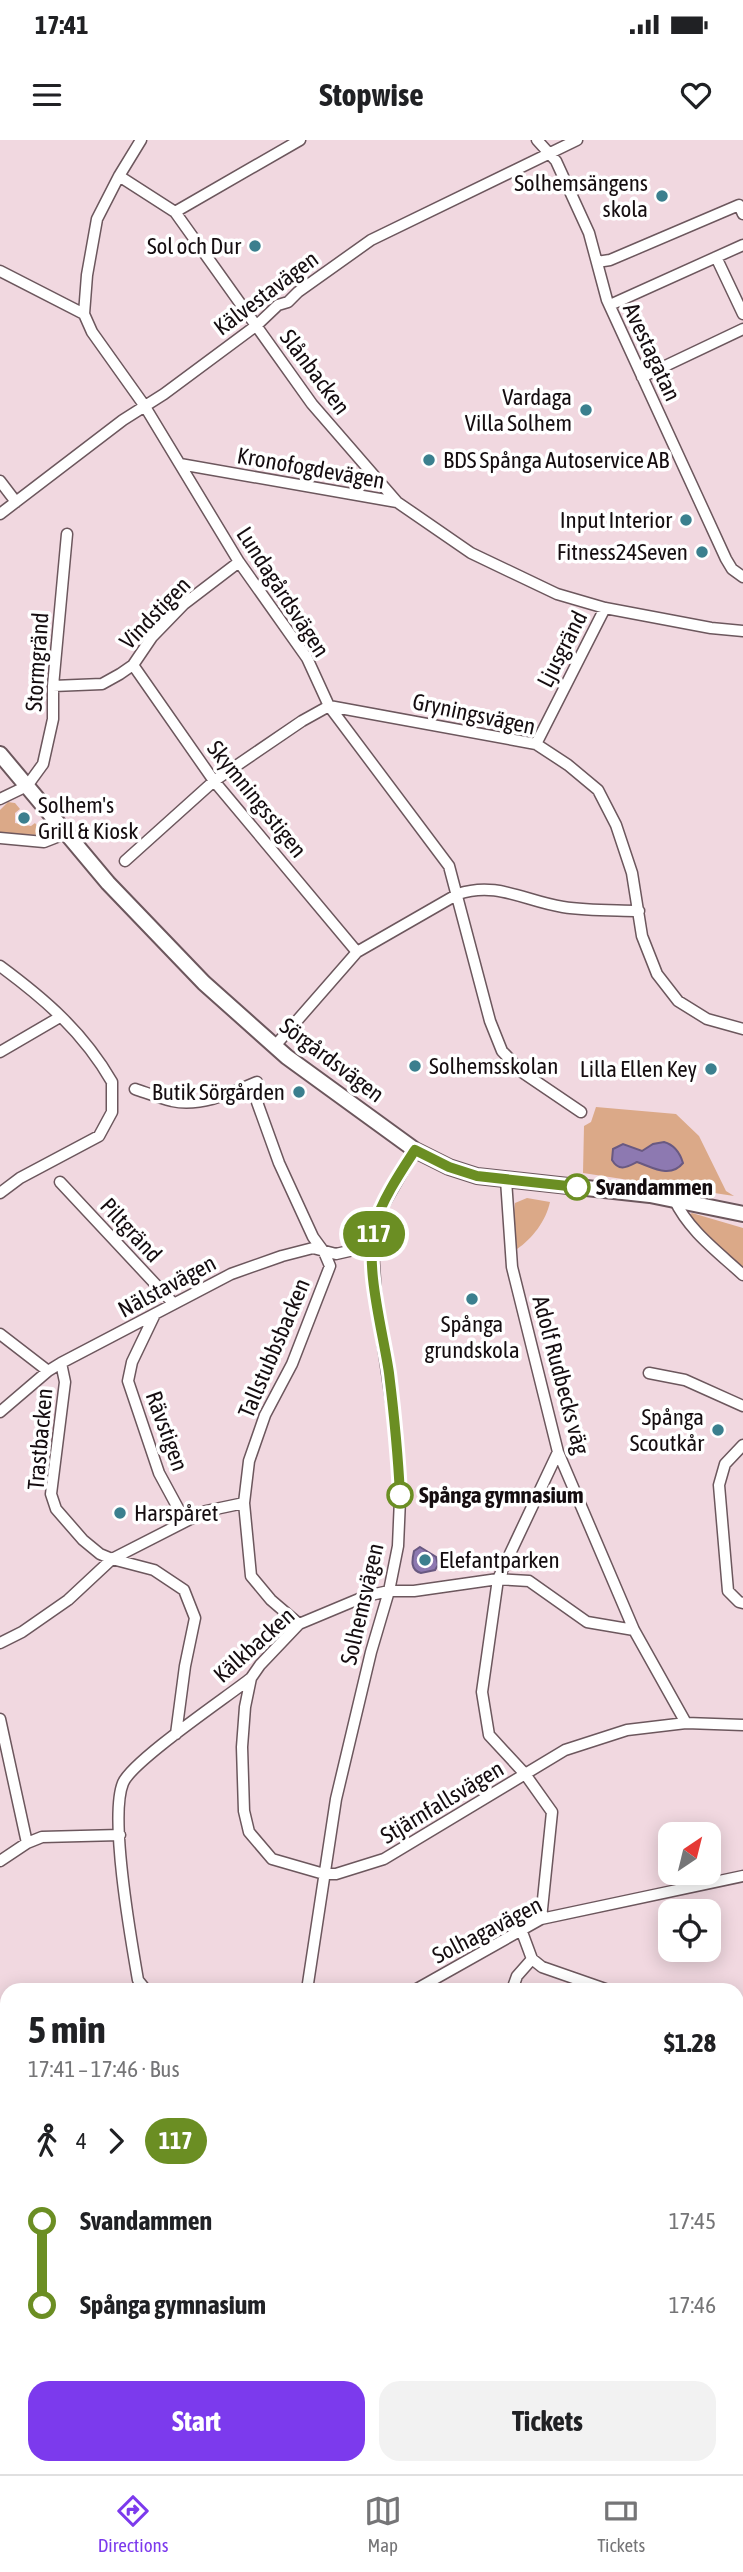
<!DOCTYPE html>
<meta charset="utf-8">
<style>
:root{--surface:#fff;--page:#f2f2f2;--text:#202124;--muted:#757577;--line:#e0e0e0;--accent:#7c3aed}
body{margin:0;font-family:"Asap Condensed",sans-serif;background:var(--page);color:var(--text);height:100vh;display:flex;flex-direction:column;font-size:26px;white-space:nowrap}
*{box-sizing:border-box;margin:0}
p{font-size:23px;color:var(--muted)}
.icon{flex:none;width:38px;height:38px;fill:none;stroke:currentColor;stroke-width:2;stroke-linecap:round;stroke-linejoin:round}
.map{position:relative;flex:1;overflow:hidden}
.drawer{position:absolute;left:0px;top:1843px;width:744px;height:492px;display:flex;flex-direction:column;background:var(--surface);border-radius:21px 21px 0 0;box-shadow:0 4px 18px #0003}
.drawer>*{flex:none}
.badge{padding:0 14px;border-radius:23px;font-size:24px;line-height:46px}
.needle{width:46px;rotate:35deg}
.controls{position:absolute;left:658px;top:1682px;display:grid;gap:14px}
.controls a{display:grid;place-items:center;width:63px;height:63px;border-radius:14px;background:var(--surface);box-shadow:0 4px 18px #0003;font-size:35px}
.map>.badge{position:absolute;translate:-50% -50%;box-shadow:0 0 0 4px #fff}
.legs{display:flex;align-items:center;gap:10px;height:77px;padding:0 28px;font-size:23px}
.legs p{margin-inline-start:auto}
.summary{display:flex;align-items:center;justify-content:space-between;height:119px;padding:0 28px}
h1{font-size:38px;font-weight:700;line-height:52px}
.primary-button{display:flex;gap:14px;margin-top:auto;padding:14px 28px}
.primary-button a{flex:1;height:80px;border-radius:21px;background:var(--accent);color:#fff;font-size:28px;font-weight:700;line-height:80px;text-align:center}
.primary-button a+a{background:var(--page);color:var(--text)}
ul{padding:0 28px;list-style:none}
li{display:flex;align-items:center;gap:24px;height:84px;font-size:26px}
li i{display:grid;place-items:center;width:10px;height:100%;margin:0 9px;background:currentColor}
li i::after{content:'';width:18px;height:18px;margin:-9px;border:5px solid;border-radius:50%;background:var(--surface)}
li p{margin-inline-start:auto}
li:first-child i{background:linear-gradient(#0000 50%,currentColor 0)}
li:last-child i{background:linear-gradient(currentColor 50%,#0000 0)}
.status{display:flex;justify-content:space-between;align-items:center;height:49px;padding:0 35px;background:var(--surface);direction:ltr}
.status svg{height:19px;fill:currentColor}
header{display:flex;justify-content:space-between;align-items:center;height:91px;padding:0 28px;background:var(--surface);font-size:32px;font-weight:700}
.tabs{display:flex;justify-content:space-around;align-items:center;height:98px;border-top:2px solid var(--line);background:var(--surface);font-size:19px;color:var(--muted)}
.tabs a{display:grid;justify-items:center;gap:4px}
.tabs .active{color:var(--accent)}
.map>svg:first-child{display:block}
.green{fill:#dba988}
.water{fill:#8d79b1;stroke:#695981;stroke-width:2}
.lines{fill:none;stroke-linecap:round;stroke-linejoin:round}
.street-casing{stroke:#6c575d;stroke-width:13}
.secondary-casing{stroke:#6c575d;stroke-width:18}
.street{stroke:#fff;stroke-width:10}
.secondary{stroke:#fff;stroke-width:14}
.line-1-casing{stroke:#fff;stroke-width:16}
.line-1{stroke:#6b8e23;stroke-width:10}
.poi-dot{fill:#3b7f8e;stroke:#fff;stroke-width:2.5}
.stop-1-dot{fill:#fff;stroke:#6b8e23;stroke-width:3.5}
.labels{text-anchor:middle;stroke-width:7;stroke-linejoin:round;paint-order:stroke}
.poi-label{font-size:23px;fill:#150d10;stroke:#fff;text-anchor:end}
.street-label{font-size:23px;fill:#150d10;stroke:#fff}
.stop-label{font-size:23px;font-weight:bold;fill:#150d10;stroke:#fff;text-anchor:start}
</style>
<div class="status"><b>17:41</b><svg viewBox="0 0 49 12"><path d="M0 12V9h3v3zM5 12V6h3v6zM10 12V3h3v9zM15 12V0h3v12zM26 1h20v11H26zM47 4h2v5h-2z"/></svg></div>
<header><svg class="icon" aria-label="menu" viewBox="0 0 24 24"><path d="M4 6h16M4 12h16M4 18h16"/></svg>Stopwise<svg class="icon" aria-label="heart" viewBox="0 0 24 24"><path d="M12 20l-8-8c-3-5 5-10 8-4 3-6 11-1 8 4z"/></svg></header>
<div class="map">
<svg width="743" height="2334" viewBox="0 0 743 2334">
<rect width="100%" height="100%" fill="#f1d8e0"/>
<path class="green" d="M 8,662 L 15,663 L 20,669 L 15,673 L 15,683 L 31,686 L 35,683 L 44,695 L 0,694 L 0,670 Z
M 596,967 L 676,974 L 699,996 L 726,1051 L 734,1056 L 583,1033 L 584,986 L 591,982 Z
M 527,1058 L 550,1062 C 546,1081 532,1099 517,1109 L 513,1084 L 515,1063 Z
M 692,1073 L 743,1088 L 743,1130 L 687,1076 Z"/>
<path class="water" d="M 664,1002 C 675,1005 680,1013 683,1023 C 670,1039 652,1027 637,1022 C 627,1027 619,1032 612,1020 L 613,1009 L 623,1004 L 642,1011 L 653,1004 Z
M 420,1407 L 436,1417 L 438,1425 L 435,1430 L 421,1433 C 410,1430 412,1420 414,1411 Z"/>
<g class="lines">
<defs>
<path id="street" d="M 141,0 L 119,36 L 97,79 L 87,135 L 84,174 L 92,192 L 144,265 L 239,422 L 307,518 L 329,566 L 449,726 L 490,881 L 502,911 L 522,932 L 581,972
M 537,0 L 556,21 L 589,93 L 607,160 L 726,419 L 732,429 L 743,437
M 119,36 L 175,72 L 312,264 L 397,362
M 175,72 L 300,0
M 716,117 L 743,174
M 597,122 L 610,120 L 739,65 L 743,74
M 0,131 L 84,174
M 610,165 L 743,105
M 642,237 L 743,189
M 180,324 L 397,362 L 471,413 L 557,454 L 605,468 L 711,488 L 743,491
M 0,341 L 16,362
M 0,374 L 123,280 L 164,254 L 257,185 L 278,165 L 288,162 L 298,152 L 371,100 L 577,0
M 133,525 L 214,641 L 357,812
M 53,546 L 102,544 L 120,534 L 133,525 L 152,497 L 184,464 L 239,422
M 536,604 L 605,468
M 0,659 L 27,646 L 43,624 L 53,579 L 53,546 L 67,394
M 0,698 L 44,702 L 67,693
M 125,721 L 214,641 L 302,581 L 329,566 L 536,604 L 568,625 L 598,650 L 616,685 L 632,733 L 642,796 L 657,834 L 678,861 L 707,879 L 743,889
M 0,826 C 46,860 83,892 112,942 L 112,972 L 99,996 L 20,1038 L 0,1053
M 274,907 L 357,812 L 458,754 C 497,741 524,761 563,767 C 588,771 614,770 639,771
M 0,912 L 60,877
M 135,949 C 147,953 160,958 172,961 C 201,967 231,953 257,942 L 257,962 L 279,1023 L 313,1097 L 324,1112 L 330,1126 L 292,1224 L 265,1275 L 249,1321 L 244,1363 L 251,1436 L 271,1460 L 299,1484
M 506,1040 L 512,1127 L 558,1312 L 634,1490 L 686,1583
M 60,1042 L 173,1163
M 674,1059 C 689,1091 717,1111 743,1135
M 155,1174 L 132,1222 L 128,1241 L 159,1333 L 185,1381
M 0,1194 L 48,1231
M 61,1223 L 65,1242 L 51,1354 L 56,1369 L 83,1400 L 100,1414 L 112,1419 L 154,1430 L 184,1450 L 195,1478 L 185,1526 L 176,1594
M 649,1233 L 685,1240 L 743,1266
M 0,1272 L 48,1231 L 61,1223 L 231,1134 L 282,1116 L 313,1108 L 336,1114 L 358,1109 L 373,1109
M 743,1305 L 725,1324 L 719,1345 L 728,1451 L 739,1462 L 743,1463
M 0,1503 L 22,1492 L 68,1460 L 112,1419 L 206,1371 L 244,1363
M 251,1538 L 245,1567 L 242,1607 L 244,1671 L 249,1692 L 272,1719 L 324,1734 L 336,1734 L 384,1719 L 565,1610 L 627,1590 L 686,1583 L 743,1585
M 0,1579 L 27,1703
M 0,1721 L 27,1703 L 42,1697 L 120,1695
M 541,1779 L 552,1672 L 525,1634 L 489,1595 L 482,1552 L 498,1439 L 558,1312
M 532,1819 L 542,1827 L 608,1850
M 146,1850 L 138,1840 C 131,1800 109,1677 123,1643 C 132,1621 227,1557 251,1538 L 260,1525 L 299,1484 L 366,1456 L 389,1451 L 414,1451 L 498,1439 L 529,1441 L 587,1482 L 634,1490
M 307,1850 L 336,1659 L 371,1512 L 389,1451 L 398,1406 L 400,1359 L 397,1301 L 376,1157 L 373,1109 L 374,1085 L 380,1071 L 415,1010
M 415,1850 L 541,1779 L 743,1736
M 512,1850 L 517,1836 L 532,1819 L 522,1792
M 737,1891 L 743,1886
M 0,1940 L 7,1945
M 0,1967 L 7,1962
M 737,2011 L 743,2018
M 737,2112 L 743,2109
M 0,2283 L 7,2286
M 102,2328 L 105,2334
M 244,2328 L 245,2334
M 715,2328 L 722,2334
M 357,2334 L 368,2328
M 617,2334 L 618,2328"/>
<path id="secondary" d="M 0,614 L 108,743 L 204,843 L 287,917 L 415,1010 L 449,1027 L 477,1036 L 650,1055 L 743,1074"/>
</defs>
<use href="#street" class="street-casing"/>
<use href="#secondary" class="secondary-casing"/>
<use href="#street" class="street"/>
<use href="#secondary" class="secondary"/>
</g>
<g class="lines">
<defs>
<path id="line-1" d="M 400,1355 C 398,1314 394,1274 389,1233 C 383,1191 364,1126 375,1085 C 381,1061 402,1030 415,1010 L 449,1027 L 477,1036 L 577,1047"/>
</defs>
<use href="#line-1" class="line-1-casing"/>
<use href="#line-1" class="line-1"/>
</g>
<g class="poi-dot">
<circle cx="662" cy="56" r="7"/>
<circle cx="255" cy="106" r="7"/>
<circle cx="586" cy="270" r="7"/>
<circle cx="429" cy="320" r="7"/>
<circle cx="686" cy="380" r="7"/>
<circle cx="702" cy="412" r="7"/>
<circle cx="24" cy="678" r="7"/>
<circle cx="415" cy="926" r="7"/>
<circle cx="711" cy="929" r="7"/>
<circle cx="299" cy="952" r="7"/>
<circle cx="472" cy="1159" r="7"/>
<circle cx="718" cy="1290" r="7"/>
<circle cx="120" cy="1373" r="7"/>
<circle cx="425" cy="1420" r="7"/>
</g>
<g class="stop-1-dot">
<circle cx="577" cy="1047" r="12"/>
<circle cx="400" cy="1355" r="12"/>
</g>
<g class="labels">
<g class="poi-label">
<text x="648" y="51">Solhemsängens<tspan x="648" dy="26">skola</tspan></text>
<text x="241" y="114">Sol och Dur</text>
<text x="572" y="265">Vardaga<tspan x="572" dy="26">Villa Solhem</tspan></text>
<text x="443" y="328" text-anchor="start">BDS Spånga Autoservice AB</text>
<text x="672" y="388">Input Interior</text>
<text x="688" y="420">Fitness24Seven</text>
<text x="38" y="673" text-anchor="start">Solhem's<tspan x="38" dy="26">Grill &amp; Kiosk</tspan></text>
<text x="429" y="934" text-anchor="start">Solhemsskolan</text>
<text x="697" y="937">Lilla Ellen Key</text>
<text x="285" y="960">Butik Sörgården</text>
<text x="472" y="1192" text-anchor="middle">Spånga<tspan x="472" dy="26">grundskola</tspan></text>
<text x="704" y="1285">Spånga<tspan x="704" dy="26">Scoutkår</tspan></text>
<text x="134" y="1381" text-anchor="start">Harspåret</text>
<text x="439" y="1428" text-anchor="start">Elefantparken</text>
</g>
<g class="street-label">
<text transform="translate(266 153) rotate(-37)" y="8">Kälvestavägen</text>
<text transform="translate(652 212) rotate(65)" y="8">Avestagatan</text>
<text transform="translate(315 232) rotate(53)" y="8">Slånbacken</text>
<text transform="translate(311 328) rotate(10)" y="8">Kronofogdevägen</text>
<text transform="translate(283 452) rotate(57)" y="8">Lundagårdsvägen</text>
<text transform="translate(155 473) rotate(-46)" y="8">Vindstigen</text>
<text transform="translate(562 509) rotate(-63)" y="8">Ljusgränd</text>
<text transform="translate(37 522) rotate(-86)" y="8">Stormgränd</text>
<text transform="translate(474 574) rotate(12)" y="8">Gryningsvägen</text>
<text transform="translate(257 659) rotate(51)" y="8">Skymningsstigen</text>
<text transform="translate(332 920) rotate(37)" y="8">Sörgårdsvägen</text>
<text transform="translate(131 1090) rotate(47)" y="8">Piltgränd</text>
<text transform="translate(167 1146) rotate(-28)" y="8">Nälstavägen</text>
<text transform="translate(274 1208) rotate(-67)" y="8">Tallstubbsbacken</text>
<text transform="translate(561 1235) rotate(75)" y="8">Adolf Rudbecks väg</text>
<text transform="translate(167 1291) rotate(70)" y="8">Rävstigen</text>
<text transform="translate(40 1299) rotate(-85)" y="8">Trastbacken</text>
<text transform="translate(362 1464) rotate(-77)" y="8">Solhemsvägen</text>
<text transform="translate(254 1505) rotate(-42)" y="8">Kälkbacken</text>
<text transform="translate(442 1662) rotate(-31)" y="8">Stjärnfallsvägen</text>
<text transform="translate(487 1790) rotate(-27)" y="8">Solhagavägen</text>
</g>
<g class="stop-label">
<text x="596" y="1055">Svandammen</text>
<text x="419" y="1363">Spånga gymnasium</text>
</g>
</g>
</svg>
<div class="controls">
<a><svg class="needle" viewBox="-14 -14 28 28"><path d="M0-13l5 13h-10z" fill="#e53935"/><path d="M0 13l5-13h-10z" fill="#757577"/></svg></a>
<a><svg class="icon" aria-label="locate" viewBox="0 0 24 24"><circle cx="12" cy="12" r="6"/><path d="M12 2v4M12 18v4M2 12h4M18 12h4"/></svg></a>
</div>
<b class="badge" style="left:374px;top:1094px;background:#6b8e23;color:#fff">117</b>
<section class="drawer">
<div class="summary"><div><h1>5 min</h1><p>17:41 – 17:46 · Bus</p></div><b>$1.28</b></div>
<div class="legs"><svg class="icon" aria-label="walk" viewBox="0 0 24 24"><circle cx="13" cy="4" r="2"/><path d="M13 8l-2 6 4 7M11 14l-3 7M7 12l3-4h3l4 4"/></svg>4<svg class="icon" aria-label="forward" viewBox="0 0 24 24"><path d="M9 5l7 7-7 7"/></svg><b class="badge" style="background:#6b8e23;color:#fff">117</b></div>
<ul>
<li><i style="color:#6b8e23"></i><b>Svandammen</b><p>17:45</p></li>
<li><i style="color:#6b8e23"></i><b>Spånga gymnasium</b><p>17:46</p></li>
</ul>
<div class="primary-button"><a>Start</a><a>Tickets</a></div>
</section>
</div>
<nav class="tabs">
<a class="active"><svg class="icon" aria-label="directions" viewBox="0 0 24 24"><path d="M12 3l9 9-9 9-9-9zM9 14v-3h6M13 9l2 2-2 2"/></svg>Directions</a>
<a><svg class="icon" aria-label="map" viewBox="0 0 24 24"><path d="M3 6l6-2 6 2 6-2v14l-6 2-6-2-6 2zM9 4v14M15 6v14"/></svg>Map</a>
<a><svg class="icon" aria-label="tickets" viewBox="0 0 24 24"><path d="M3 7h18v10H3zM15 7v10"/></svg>Tickets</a>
</nav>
